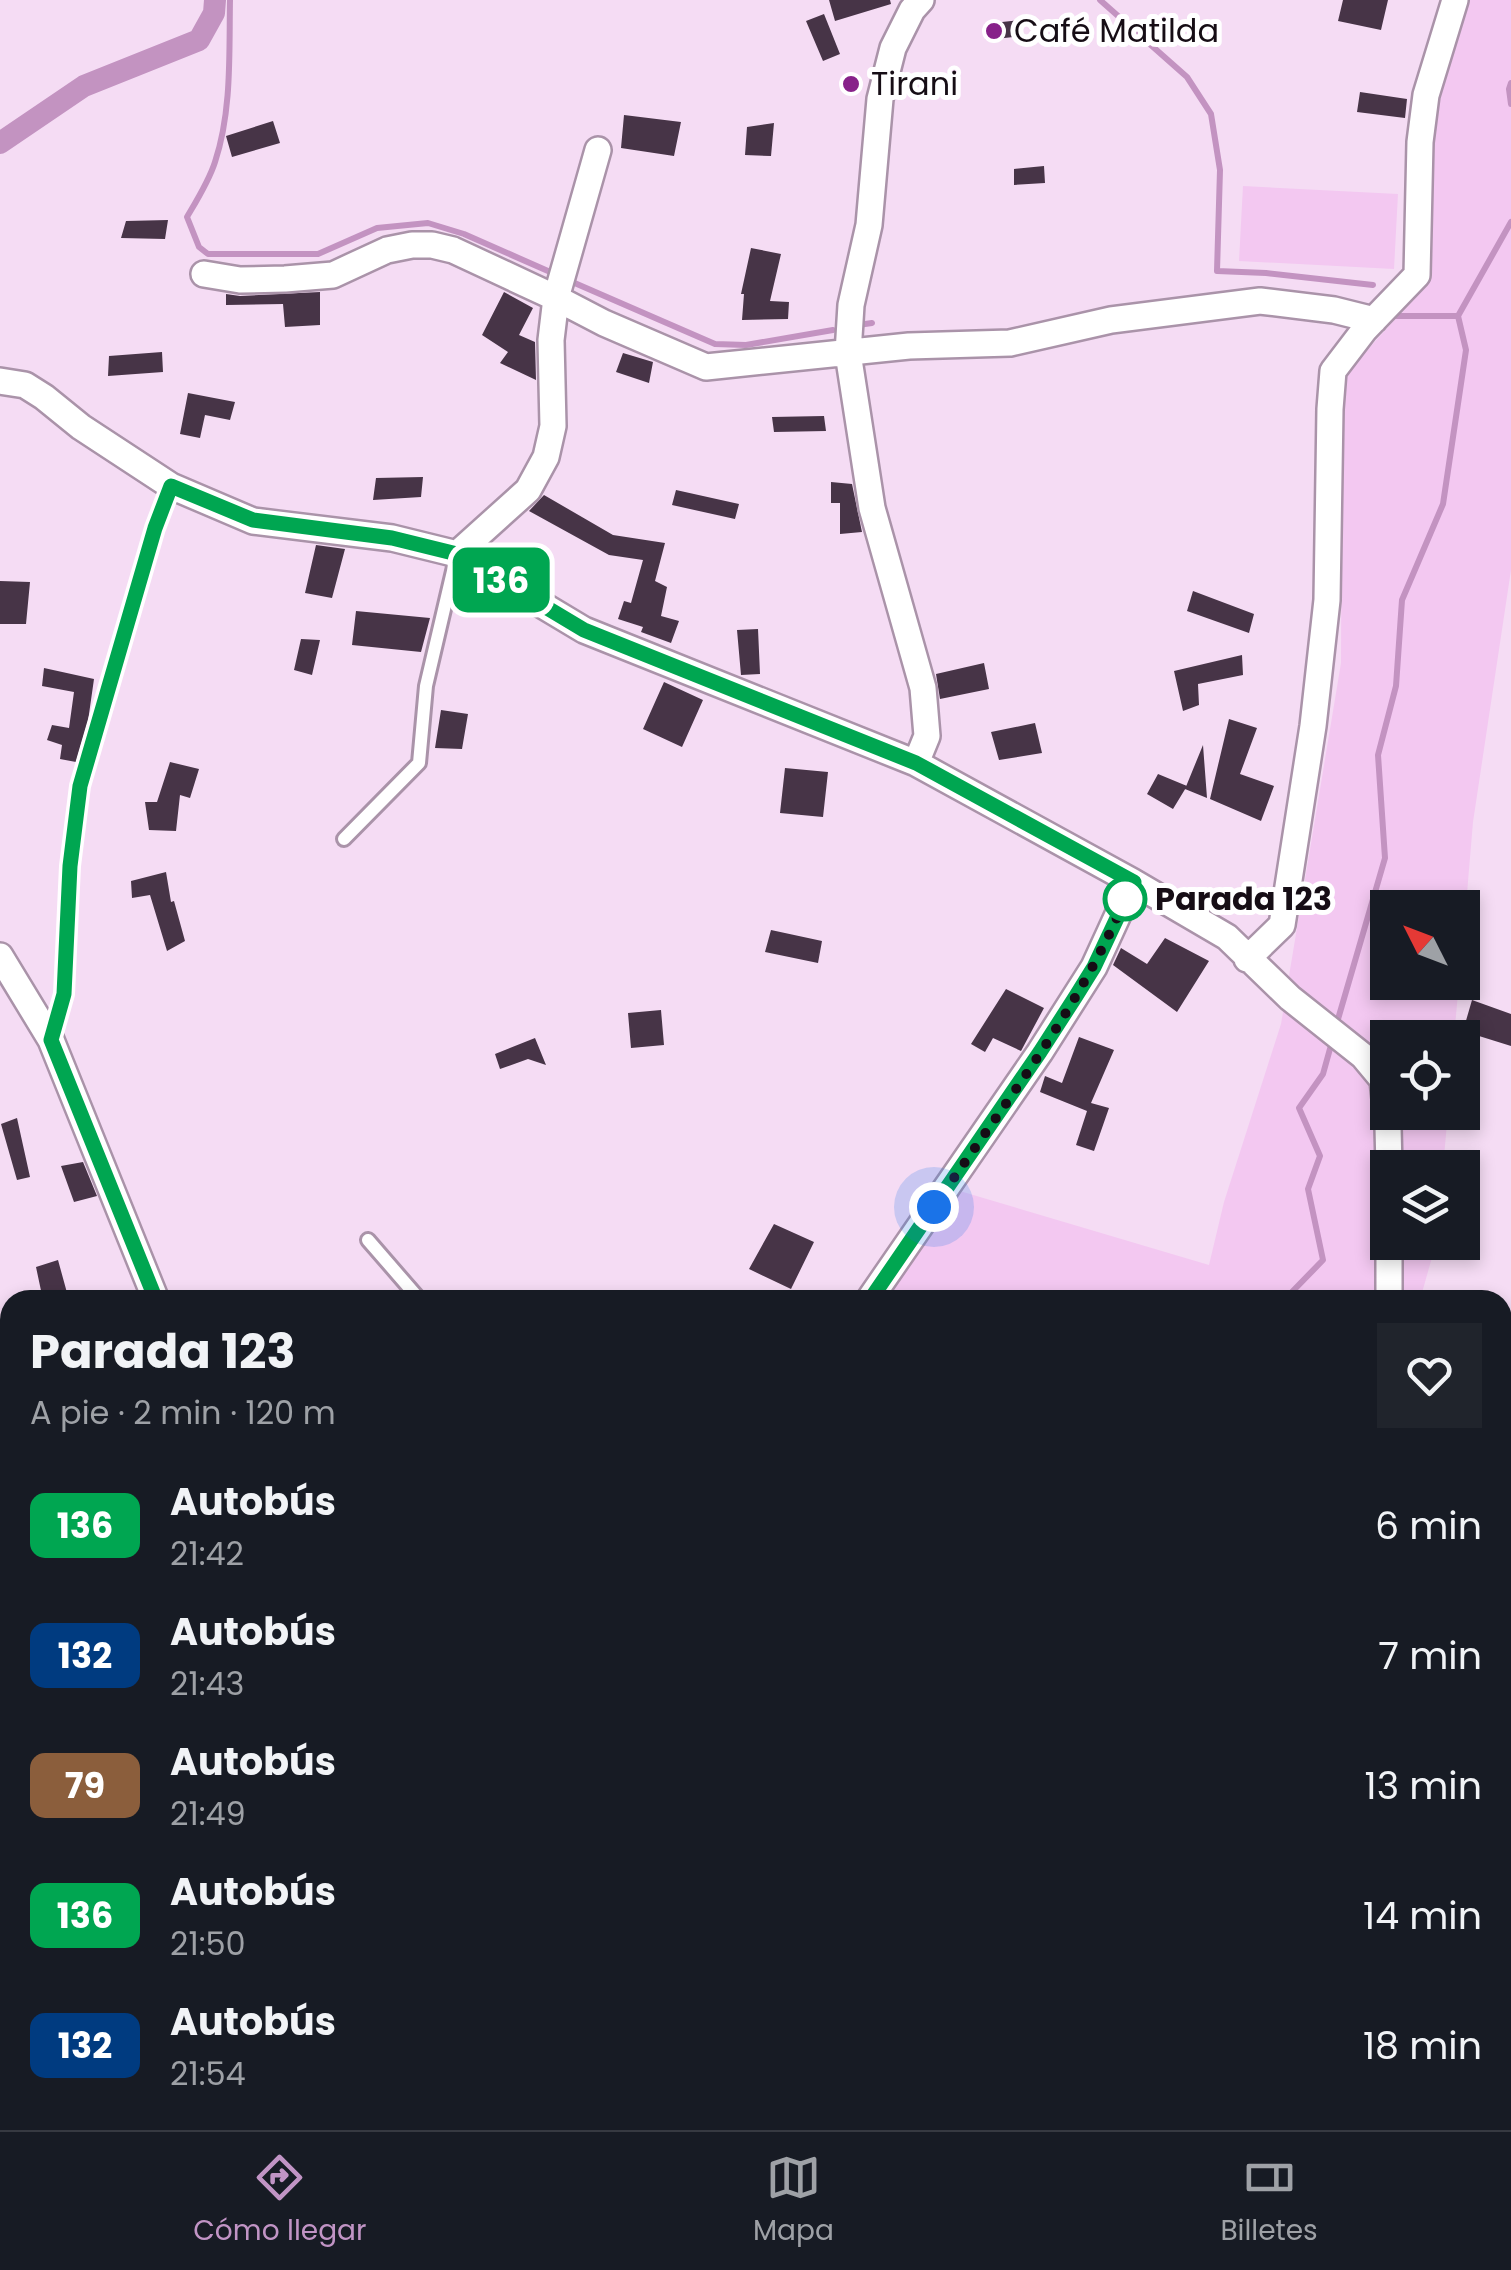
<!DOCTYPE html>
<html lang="es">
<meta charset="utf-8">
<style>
:root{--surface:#171b24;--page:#20242c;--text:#f1f3f6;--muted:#9ea1a6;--line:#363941;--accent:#c194c5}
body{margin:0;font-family:Poppins,sans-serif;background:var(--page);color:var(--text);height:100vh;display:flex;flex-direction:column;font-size:38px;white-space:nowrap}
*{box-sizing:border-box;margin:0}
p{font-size:32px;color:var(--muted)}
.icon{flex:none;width:55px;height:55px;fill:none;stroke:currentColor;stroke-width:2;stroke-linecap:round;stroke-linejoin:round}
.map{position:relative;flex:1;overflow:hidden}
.side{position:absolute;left:0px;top:1290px;width:1512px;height:840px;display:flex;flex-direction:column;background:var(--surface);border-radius:30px 30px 0 0;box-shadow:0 5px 15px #0003}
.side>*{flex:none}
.badge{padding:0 20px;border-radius:15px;font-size:35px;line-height:65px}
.needle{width:65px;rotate:312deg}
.buttons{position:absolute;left:1370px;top:890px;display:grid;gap:20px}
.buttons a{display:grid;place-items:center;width:110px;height:110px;border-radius:0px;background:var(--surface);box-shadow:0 5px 15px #0003;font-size:50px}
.you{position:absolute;width:50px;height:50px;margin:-25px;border:8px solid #fff;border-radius:50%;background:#1a73e8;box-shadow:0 0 0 15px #1a73e833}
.map>.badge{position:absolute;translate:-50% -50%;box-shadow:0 0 0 5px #fff}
.round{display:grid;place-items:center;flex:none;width:105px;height:105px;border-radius:0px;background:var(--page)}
.head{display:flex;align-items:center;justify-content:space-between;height:170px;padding:0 30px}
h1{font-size:48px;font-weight:700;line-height:75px}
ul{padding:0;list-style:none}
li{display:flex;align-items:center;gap:30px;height:130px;padding:0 30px}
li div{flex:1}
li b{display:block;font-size:38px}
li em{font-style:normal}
li .badge{min-width:110px;font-weight:700;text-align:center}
.menu{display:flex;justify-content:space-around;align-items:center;height:140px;border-top:2px solid var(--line);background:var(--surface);font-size:28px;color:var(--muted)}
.menu a{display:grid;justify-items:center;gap:5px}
.menu .on{color:var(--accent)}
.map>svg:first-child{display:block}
.green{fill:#f3c8f1}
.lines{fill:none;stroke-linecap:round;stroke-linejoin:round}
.stream{stroke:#c393c1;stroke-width:6}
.canal{stroke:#c393c1;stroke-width:22}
.building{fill:#473447}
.service-casing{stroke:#aa93a9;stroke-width:18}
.minor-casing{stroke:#aa93a9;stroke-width:30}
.service{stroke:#fff;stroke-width:12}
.minor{stroke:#fff;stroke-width:25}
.line-casing{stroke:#fff;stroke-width:22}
.line{stroke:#00a651;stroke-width:15}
.walk{stroke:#160d15;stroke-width:10;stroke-dasharray:0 18}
.poi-dot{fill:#872189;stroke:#fff;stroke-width:4}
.stop-dot{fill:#fff;stroke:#00a651;stroke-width:5}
.labels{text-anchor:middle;stroke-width:10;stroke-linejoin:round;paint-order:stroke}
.poi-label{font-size:32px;fill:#160d15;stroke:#fff;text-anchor:start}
.stop-label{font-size:32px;font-weight:bold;fill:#160d15;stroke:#fff;text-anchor:start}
</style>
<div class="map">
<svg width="1511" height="2130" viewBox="0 0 1511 2130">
<rect width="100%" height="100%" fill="#f5dcf4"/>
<path class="green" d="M 1470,0 L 1511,0 L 1511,570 L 1473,822 L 1463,941 L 1462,908 L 1388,908 L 1388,982 L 1459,983 L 1454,1037 L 1388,1038 L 1388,1112 L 1448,1113 L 1443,1167 L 1388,1168 L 1388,1242 L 1436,1243 L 1420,1300 L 879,1300 L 953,1189 L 1209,1265 L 1224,1202 L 1281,1024 L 1341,663 L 1342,378 L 1425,286 L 1434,103 Z
M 1243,186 L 1398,194 L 1394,269 L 1239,261 Z
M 1030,2120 L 1356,2120 L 1357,2130 L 1030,2130 Z"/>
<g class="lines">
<path class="stream" d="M 230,0 C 229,53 232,111 215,162 C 209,181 197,200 187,217 L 199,247 L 208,254 L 318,254 L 377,228 L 428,223 L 464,234 L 548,271
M 1100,0 L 1187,77 L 1211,114 L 1220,170 L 1217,271 L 1266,273 L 1373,285
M 1511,83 L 1509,89 L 1511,104
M 570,281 L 715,344 L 746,345 L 833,330
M 1396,316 L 1458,316
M 858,325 L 872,323
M 1336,1026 L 1385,858 L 1378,755 L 1396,686 L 1402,600 L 1443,504 L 1466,350 L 1458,316 L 1511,222
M 1289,1300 L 1289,1295 L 1323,1260 L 1308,1189 L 1320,1156 L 1299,1108 L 1323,1074 L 1333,1038
M 1234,2130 L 1235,2120"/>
<path class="canal" d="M 0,143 L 84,86 L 199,40 L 214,13 L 215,0"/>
</g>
<path class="building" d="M 829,0 L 890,0 L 891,4 L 835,21 Z
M 1343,0 L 1388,0 L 1381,30 L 1338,21 Z
M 824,14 L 840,54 L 823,61 L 806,21 Z
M 1020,20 L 1022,36 L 986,40 L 984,24 Z
M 1360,92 L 1407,99 L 1405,118 L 1357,112 Z
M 624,115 L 681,122 L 674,156 L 621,148 Z
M 273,121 L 280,143 L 232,157 L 226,136 Z
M 774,123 L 771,156 L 745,155 L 747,127 Z
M 1044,166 L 1045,183 L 1014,185 L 1014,169 Z
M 168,220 L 165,239 L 121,238 L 126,221 Z
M 751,248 L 781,254 L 770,301 L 789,302 L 788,319 L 742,320 L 744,294 L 741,294 Z
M 320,292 L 320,325 L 285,327 L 283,304 L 226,305 L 226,294 L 240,296 Z
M 504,292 L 533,308 L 519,335 L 535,342 L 536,380 L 500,363 L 508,352 L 482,335 Z
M 162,352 L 163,372 L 108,376 L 109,356 Z
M 623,353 L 653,362 L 649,383 L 616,372 Z
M 188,393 L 235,402 L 230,420 L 205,415 L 200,438 L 180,434 Z
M 824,416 L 826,431 L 774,432 L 772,417 Z
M 423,477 L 421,497 L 373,500 L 376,478 Z
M 831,482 L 852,484 L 862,532 L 840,534 L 840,503 L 831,503 Z
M 676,490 L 739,504 L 735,519 L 672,505 Z
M 544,495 L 613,535 L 665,543 L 655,581 L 667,587 L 661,616 L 679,621 L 671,643 L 641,632 L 643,627 L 618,619 L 624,601 L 631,603 L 643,560 L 609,555 L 529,511 Z
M 316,545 L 345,549 L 332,598 L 305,593 Z
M 0,581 L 30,582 L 26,624 L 0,624 Z
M 1193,591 L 1254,614 L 1249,633 L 1187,611 Z
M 356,611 L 430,618 L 421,652 L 352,645 Z
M 758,629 L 760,674 L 741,675 L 737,630 Z
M 301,639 L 320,640 L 312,675 L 294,670 Z
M 1242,655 L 1243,675 L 1198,684 L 1199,705 L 1183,711 L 1174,671 Z
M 984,663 L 989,689 L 940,699 L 936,674 Z
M 44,668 L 94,679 L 88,721 L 76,762 L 60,759 L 62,745 L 47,740 L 52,725 L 69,728 L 74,692 L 42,686 Z
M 664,682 L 703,700 L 682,747 L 643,729 Z
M 441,710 L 468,714 L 462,749 L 435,748 Z
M 1229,719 L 1257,728 L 1240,774 L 1274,786 L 1261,821 L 1210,799 Z
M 1035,723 L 1042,753 L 999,760 L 991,732 Z
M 1203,745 L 1207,798 L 1185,789 Z
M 170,762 L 199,769 L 190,798 L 180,795 L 176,831 L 149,830 L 145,802 L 157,802 Z
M 785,768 L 828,772 L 823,817 L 780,813 Z
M 1158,774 L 1187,786 L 1173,809 L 1147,794 Z
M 166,872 L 171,902 L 174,901 L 185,941 L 167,951 L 150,895 L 132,898 L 131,881 Z
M 771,930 L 822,941 L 818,963 L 765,952 Z
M 1165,938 L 1209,961 L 1177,1012 L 1113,965 L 1121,948 L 1147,964 Z
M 1006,989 L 1044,1008 L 1021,1051 L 993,1038 L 985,1052 L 971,1044 Z
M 1472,1000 L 1511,1014 L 1511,1046 L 1463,1031 Z
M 661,1010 L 664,1045 L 631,1048 L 628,1013 Z
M 1079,1037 L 1114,1050 L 1091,1103 L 1109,1108 L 1094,1151 L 1076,1145 L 1087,1111 L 1040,1092 L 1045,1076 L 1062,1083 Z
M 535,1038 L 546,1065 L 528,1059 L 500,1069 L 495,1054 Z
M 17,1118 L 30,1177 L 17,1180 L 1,1124 Z
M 83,1162 L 97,1196 L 74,1202 L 61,1166 Z
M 774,1224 L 814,1242 L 791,1289 L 749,1269 Z
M 58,1260 L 69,1300 L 43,1300 L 36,1267 Z"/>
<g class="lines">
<defs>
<path id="service" d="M 344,839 L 419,763 L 426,686 L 457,554
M 52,1037 L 64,994 L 70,865 L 80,785 L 120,653 L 155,528 L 171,486
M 368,1240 L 420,1300
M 0,1582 L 10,1573
M 1017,2130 L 1017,2120"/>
<path id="minor" d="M 204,274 L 240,280 L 285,279 L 333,275 L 387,250 L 412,245 L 432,245 L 453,250 L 556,298 L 604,323 L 706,367 L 909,346 L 1010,343 L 1111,320 L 1260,301 L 1334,310 L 1374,320
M 0,381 L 25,385 L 44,397 L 81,427 L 171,486 L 253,521 L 392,538 L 457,554 L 584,630 L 916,763 L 1133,882 L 1227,937 L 1290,998 L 1363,1056 L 1383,1080 L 1388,1127 L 1389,1168
M 457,554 L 528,490 L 546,457 L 553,426 L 551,340 L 556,298 L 598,150
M 916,763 L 927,736 L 923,688 L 872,508 L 848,353 L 851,305 L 869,225 L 880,99 L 893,48 L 912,10 L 921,0
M 0,956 L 51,1040 L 156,1300
M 1247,959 L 1282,925 L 1313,726 L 1327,600 L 1330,409 L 1333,371 L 1365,329 L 1417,275 L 1420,142 L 1426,95 L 1455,0
M 869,1300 L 1040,1052 L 1094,967 L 1133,882
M 1389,1300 L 1389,1242
M 1502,1440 L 1511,1445
M 0,1601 L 10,1610
M 1502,1943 L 1511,1941
M 0,1962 L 10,1975
M 123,2120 L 131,2130
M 541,2120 L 545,2130
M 313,2130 L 315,2120
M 348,2130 L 378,2120"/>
</defs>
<use href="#service" class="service-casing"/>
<use href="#minor" class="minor-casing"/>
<use href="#service" class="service"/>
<use href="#minor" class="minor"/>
</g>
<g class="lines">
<defs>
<path id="line" d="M 156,1300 L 51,1040 L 64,994 L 70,866 L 80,786 L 155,528 L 171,486 L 253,520 L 392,538 L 457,554 L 584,630 L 916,763 L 1134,882 L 1094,967 L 1076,996 L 1040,1052 L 870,1300"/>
</defs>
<use href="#line" class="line-casing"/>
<use href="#line" class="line"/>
<path class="walk" d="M 934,1207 C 1001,1108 1079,1010 1125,899"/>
</g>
<g class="poi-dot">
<circle cx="994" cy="31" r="10"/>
<circle cx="851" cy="84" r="10"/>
</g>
<circle class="stop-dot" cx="1125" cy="899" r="20"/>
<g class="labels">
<g class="poi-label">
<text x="1014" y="42">Café Matilda</text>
<text x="871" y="95">Tirani</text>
</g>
<g class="stop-label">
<text x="1155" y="910">Parada 123</text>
</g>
</g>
</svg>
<div class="buttons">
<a><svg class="needle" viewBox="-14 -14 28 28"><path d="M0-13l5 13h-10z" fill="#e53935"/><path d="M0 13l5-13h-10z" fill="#9ea1a6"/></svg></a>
<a><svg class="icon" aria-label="locate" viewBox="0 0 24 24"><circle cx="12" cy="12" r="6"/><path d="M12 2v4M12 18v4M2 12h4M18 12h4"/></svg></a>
<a><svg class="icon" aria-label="layers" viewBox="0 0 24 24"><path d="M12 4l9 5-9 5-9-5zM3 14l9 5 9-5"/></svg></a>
</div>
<div class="you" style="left:934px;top:1207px"></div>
<b class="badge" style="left:501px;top:580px;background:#00a651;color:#fff">136</b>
<section class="side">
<div class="head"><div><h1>Parada 123</h1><p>A pie · 2 min · 120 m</p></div><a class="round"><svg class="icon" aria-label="heart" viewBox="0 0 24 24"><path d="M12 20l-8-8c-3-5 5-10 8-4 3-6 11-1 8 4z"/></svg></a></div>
<ul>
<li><span class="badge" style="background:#00a651;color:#fff">136</span><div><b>Autobús</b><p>21:42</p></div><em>6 min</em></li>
<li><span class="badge" style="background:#003b80;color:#fff">132</span><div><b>Autobús</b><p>21:43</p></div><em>7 min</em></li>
<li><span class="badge" style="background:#8b5e3c;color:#fff">79</span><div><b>Autobús</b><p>21:49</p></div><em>13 min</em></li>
<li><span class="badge" style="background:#00a651;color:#fff">136</span><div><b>Autobús</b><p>21:50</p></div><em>14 min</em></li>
<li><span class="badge" style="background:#003b80;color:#fff">132</span><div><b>Autobús</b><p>21:54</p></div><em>18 min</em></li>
</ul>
</section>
</div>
<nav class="menu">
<a class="on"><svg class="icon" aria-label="directions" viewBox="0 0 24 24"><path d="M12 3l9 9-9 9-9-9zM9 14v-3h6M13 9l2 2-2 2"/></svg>Cómo llegar</a>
<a><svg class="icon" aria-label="map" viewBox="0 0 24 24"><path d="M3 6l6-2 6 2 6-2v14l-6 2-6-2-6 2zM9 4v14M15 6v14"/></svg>Mapa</a>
<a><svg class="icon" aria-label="tickets" viewBox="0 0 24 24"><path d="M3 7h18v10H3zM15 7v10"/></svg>Billetes</a>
</nav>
